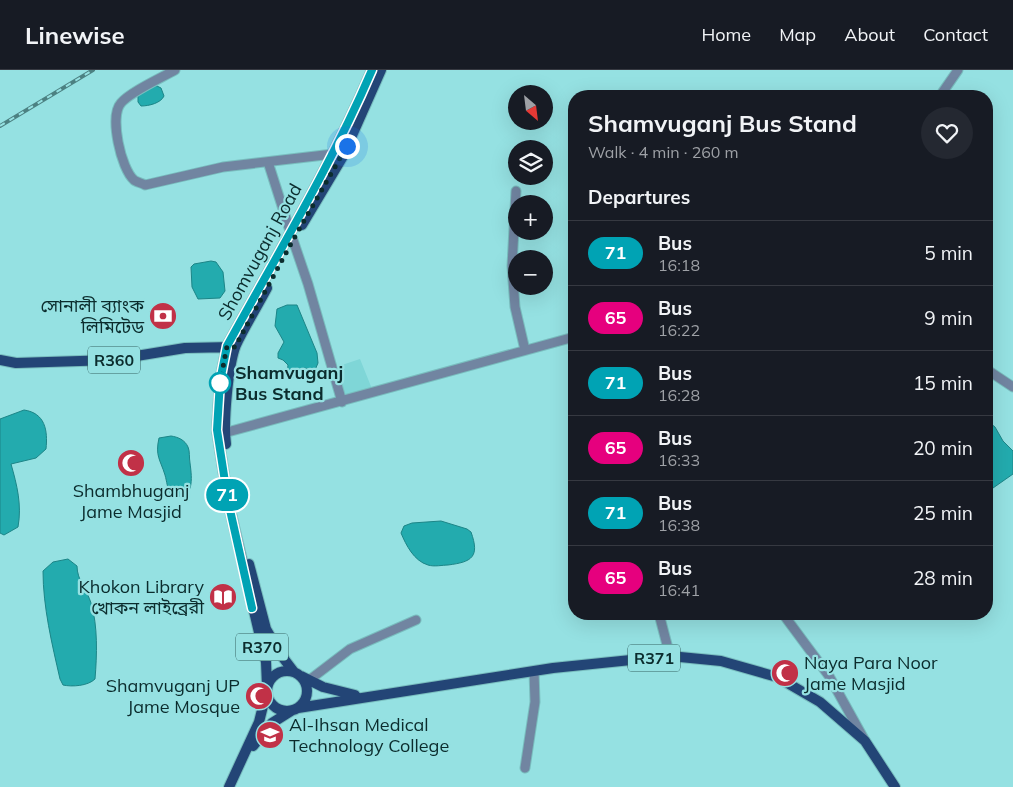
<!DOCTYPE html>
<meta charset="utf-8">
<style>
:root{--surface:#171b24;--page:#242831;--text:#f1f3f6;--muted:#9ea1a6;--line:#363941}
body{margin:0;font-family:Mulish,"Noto Sans Bengali",sans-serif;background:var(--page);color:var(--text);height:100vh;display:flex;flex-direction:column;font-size:19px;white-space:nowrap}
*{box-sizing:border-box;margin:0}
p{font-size:16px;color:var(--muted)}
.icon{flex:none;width:28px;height:28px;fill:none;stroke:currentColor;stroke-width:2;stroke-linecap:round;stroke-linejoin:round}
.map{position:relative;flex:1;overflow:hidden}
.sheet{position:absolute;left:568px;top:20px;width:425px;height:530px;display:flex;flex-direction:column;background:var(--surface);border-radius:20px;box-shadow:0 5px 20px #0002}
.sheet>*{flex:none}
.badge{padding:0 10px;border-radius:16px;font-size:18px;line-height:32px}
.needle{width:32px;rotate:152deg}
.tools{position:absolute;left:508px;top:15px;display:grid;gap:10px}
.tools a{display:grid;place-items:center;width:45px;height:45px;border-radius:50%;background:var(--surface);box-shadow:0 5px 20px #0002;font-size:25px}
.you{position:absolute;width:25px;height:25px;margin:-12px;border:4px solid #fff;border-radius:50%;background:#1a73e8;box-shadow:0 0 0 8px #1a73e833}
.map>.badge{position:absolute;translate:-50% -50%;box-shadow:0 0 0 2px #fff}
h2{padding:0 20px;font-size:19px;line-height:45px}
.round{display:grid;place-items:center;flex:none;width:52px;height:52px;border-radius:26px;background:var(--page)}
.summary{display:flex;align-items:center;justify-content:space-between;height:85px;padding:0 20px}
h1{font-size:24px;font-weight:700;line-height:38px}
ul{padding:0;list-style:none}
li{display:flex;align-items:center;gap:15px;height:65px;padding:0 20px;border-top:1px solid var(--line)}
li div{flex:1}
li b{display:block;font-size:19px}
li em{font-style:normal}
li .badge{min-width:55px;font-weight:700;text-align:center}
header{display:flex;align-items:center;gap:30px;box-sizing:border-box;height:70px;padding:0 25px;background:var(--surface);border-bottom:1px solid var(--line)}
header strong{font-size:24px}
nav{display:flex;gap:28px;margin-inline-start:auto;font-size:18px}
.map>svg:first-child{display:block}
.built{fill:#7fd6d7}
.water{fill:#23abae;stroke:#1c8587}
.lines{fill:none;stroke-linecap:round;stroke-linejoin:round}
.minor-casing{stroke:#79bdbe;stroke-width:11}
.major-casing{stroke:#79bdbe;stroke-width:12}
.minor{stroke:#7185a1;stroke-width:9}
.major{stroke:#234576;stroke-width:10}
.rail-casing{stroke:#4c8182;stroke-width:4}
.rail{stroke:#95e1e2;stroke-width:2;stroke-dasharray:5.5;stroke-linecap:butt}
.line-casing{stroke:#fff;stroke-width:11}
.line{stroke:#00a3b4;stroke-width:8}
.walk{stroke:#0b2c2d;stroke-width:5;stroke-dasharray:0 9}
.stop-dot{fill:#fff;stroke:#00a3b4;stroke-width:2.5}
.labels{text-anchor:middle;stroke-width:4.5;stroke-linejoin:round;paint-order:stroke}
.shield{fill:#95e1e2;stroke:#346263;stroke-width:1}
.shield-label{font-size:16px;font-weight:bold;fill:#0b2c2d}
.street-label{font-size:18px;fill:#0b2c2d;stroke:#95e1e2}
.poi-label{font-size:18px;fill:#0b2c2d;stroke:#95e1e2;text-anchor:end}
.stop-label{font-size:18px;font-weight:bold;fill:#0b2c2d;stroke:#95e1e2;text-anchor:start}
</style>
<header>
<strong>Linewise</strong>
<nav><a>Home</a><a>Map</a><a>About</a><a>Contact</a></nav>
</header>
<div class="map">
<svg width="1013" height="717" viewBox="0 0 1013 717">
<rect width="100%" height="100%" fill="#95e1e2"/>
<path class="built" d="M 360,289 L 372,319 L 343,331 L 333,298 Z"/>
<path class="water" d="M 155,15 L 161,18 L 164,26 C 161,33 149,36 141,36 L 138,32 L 138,26 L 142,21 Z
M 211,191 L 216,192 L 223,202 L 225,221 L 220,228 L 198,229 L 192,217 L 191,197 L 194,194 Z
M 287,235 L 297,235 L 317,283 L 318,293 L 315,300 L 304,298 L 296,306 L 291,308 L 287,304 L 288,295 L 283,290 L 278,288 L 278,283 L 284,272 L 275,256 L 277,239 Z
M 24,340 C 45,343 48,360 46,379 L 36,388 L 11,394 C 17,415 22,435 18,457 L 4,465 L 0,463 L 0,349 Z
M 990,353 L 995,357 L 1003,371 L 1013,381 L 1013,404 L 993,418 L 986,420 L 986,355 Z
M 171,366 C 178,367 185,370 188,377 C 190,381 189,388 190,393 C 192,408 195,432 171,425 C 167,418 167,412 165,405 C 160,389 155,386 159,368 Z
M 441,451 L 467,459 L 471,462 C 480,487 472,492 448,495 C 443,495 434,497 428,495 C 414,491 406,475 401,463 L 404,456 L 412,453 Z
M 68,489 L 77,496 C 77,510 87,520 91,533 C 98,556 97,585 95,609 C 88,616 72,617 63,615 L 60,609 C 52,574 43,537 43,501 L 53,492 Z"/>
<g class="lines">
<defs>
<path id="minor" d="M 175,0 C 161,8 130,22 121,33 C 109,46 121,99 134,110 C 136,112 142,113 145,115 L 223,97 L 333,84
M 940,26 L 958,0
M 268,92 L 290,161
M 516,121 L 512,196 L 515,237 L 525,280
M 293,170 L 308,214 L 342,332
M 986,299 L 1013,317
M 224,363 L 574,267
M 659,544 L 670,586
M 783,544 L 829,606 L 864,669
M 308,611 L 350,579 L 416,550
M 525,698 L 535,632 L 534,601"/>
<path id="major" d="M 302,155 L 342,88 L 381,0
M 0,290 L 16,293 L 112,290 L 185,278 L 233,277
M 226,374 C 223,353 228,295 236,275 C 245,256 257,237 267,218
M 249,494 L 266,559 L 281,585 L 294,602
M267 621a20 20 0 1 1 40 0a20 20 0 1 1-40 0Z
M 301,606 L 323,617 L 355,625
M 267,616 L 266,592 L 228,431 L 217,360 L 220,311 L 227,276 C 277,185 331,96 372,0
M 298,638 L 553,598 L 670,586 L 721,591 L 777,607 L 820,632 L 865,671 L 895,717
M 253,676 L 272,653 L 291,641
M 229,717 L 259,652 L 266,624"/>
</defs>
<use href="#minor" class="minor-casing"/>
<use href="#major" class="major-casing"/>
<use href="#minor" class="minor"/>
<use href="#major" class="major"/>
<defs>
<path id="rail" d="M 0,56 L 93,0"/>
</defs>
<use href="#rail" class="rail-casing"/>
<use href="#rail" class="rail"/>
</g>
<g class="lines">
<defs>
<path id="line" d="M 252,538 L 228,431 L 217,360 L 220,311 L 227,276 C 277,185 331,96 372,0"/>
</defs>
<use href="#line" class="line-casing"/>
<use href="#line" class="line"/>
<path class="walk" d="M 220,313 L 227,276 L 235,277 L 293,170 L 347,76"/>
</g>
<defs>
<symbol id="bank-disc" viewBox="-11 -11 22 22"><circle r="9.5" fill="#c13147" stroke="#95e1e2"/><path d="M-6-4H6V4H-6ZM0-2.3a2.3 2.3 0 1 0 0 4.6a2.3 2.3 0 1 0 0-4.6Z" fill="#fff"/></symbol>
<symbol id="mosque-disc" viewBox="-11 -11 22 22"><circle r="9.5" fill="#c13147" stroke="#95e1e2"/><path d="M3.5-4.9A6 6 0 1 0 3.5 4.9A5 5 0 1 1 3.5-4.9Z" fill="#fff"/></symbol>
<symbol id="library-disc" viewBox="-11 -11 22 22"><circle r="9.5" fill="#c13147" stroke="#95e1e2"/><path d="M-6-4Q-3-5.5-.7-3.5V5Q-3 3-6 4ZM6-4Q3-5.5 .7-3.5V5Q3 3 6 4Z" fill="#fff"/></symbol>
<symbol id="university-disc" viewBox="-11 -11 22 22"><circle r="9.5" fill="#c13147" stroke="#95e1e2"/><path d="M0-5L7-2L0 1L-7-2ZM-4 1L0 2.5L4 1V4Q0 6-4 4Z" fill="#fff"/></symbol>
</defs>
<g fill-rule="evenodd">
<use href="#bank-disc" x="147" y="230" width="32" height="32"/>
<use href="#mosque-disc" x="115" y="377" width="32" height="32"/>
<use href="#library-disc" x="207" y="511" width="32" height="32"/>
<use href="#mosque-disc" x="769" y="587" width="32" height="32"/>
<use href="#mosque-disc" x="243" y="610" width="32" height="32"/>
<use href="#university-disc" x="254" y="649" width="32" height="32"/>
</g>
<circle class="stop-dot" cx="220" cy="313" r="10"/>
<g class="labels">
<g class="shield">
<rect x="88" y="276.5" width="52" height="27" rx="4"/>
<rect x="236" y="563.5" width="52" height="27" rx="4"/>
<rect x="628" y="574.5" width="52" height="27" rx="4"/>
</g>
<g class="shield-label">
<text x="114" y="296">R360</text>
<text x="262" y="583">R370</text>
<text x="654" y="594">R371</text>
</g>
<g class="street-label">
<text transform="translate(260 182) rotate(-61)" y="6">Shomvuganj Road</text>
</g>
<g class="poi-label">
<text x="144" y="242">সোনালী ব্যাংক<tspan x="144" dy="21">লিমিটেড</tspan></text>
<text x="131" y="427" text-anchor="middle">Shambhuganj<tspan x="131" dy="21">Jame Masjid</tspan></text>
<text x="204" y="523">Khokon Library<tspan x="204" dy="21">খোকন লাইব্রেরী</tspan></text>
<text x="804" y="599" text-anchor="start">Naya Para Noor<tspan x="804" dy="21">Jame Masjid</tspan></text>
<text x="240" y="622">Shamvuganj UP<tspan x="240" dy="21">Jame Mosque</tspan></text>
<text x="289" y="661" text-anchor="start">Al-Ihsan Medical<tspan x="289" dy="21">Technology College</tspan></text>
</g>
<g class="stop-label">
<text x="235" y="309">Shamvuganj<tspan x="235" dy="21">Bus Stand</tspan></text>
</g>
</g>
</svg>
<div class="tools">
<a><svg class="needle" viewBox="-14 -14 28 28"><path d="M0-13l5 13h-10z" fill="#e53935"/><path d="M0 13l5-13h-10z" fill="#9ea1a6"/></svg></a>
<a><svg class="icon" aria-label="layers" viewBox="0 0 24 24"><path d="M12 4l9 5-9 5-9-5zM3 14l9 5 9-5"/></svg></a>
<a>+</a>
<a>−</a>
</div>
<div class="you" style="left:347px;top:76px"></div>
<b class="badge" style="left:227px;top:425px;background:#00a3b4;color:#fff">71</b>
<section class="sheet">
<div class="summary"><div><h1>Shamvuganj Bus Stand</h1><p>Walk · 4 min · 260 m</p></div><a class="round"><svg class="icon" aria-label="heart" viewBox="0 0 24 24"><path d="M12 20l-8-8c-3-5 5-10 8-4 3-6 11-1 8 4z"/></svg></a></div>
<h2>Departures</h2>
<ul>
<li><span class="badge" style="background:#00a3b4;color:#fff">71</span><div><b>Bus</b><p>16:18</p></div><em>5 min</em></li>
<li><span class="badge" style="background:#e6007e;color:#fff">65</span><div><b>Bus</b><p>16:22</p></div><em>9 min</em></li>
<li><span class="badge" style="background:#00a3b4;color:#fff">71</span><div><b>Bus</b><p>16:28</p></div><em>15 min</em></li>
<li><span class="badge" style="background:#e6007e;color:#fff">65</span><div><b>Bus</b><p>16:33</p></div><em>20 min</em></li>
<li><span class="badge" style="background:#00a3b4;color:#fff">71</span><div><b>Bus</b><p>16:38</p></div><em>25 min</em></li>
<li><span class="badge" style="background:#e6007e;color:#fff">65</span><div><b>Bus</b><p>16:41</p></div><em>28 min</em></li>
</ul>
</section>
</div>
